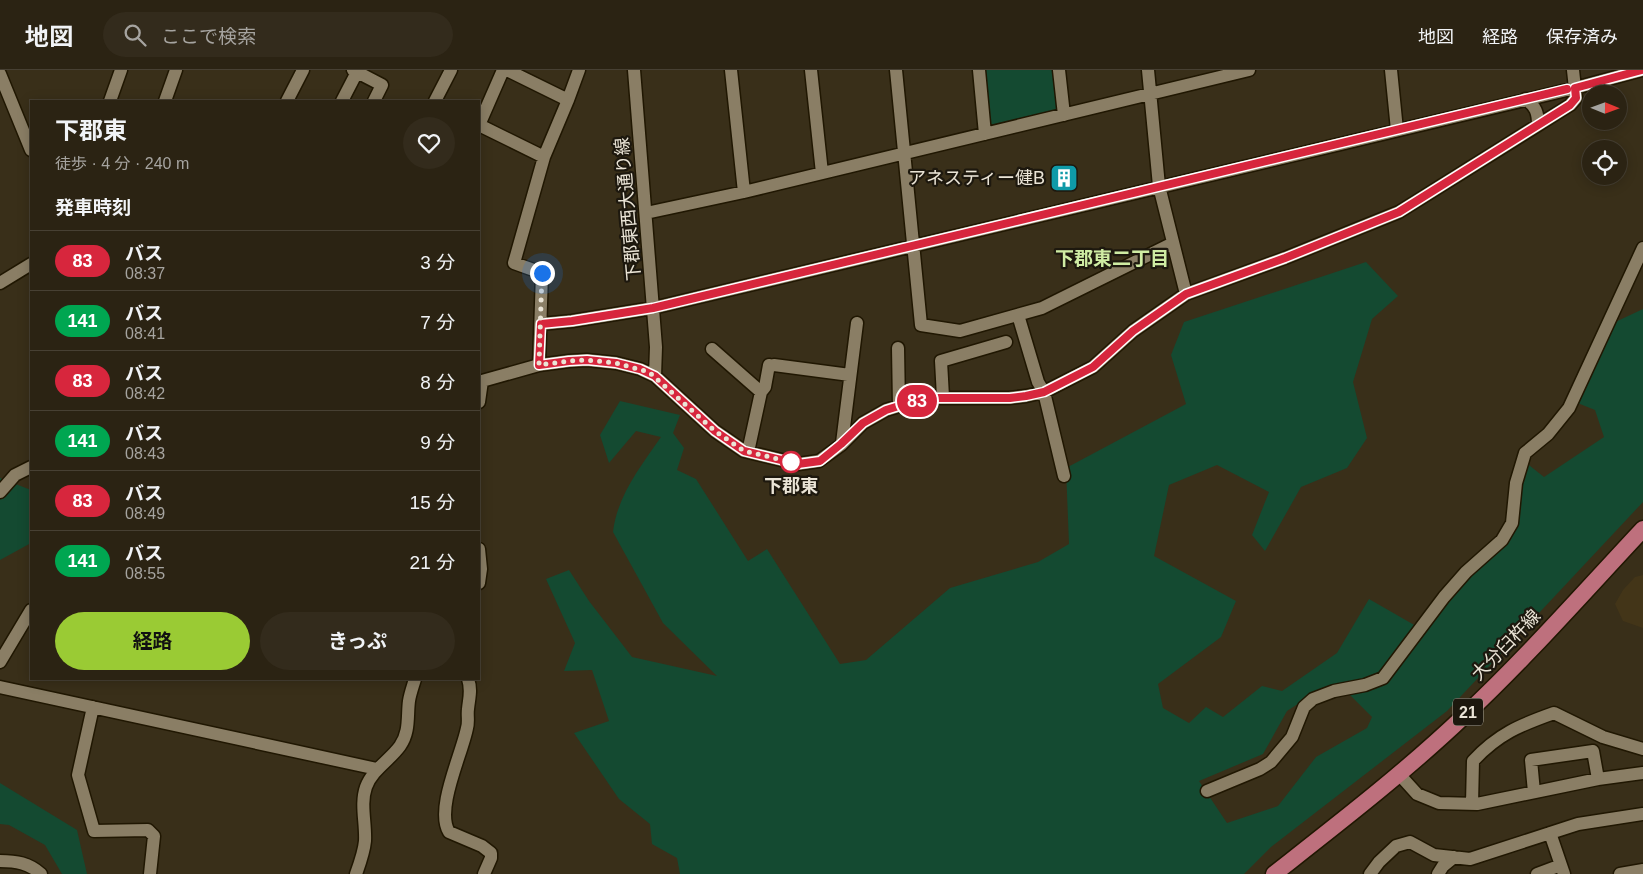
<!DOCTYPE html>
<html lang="ja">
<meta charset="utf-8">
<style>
:root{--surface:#2b2313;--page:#332b1c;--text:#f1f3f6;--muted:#a6a4a0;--line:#474033;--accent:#9acb34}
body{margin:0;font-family:Arial,"Noto Sans JP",sans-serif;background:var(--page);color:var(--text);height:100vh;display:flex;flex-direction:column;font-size:19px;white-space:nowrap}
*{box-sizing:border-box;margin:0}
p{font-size:16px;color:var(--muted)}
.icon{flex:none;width:28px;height:28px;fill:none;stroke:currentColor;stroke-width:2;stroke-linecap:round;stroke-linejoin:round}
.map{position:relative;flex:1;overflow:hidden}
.sheet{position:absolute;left:30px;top:30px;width:450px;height:580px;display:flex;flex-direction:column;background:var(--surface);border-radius:0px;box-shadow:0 2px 12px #0003,0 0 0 1px var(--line)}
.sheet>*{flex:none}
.badge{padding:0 10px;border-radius:16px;font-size:18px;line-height:32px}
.needle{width:32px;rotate:91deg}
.tools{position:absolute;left:1582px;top:15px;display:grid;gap:10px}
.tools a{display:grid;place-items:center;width:45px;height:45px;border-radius:50%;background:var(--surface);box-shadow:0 2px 12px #0003,0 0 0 1px var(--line);font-size:25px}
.you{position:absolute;width:25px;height:25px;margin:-12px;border:4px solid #fff;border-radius:50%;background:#1a73e8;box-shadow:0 0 0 8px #1a73e833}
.map>.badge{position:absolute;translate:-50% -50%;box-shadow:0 0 0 2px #fff}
h2{padding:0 25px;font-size:19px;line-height:45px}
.round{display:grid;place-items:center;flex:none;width:52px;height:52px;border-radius:26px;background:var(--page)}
.head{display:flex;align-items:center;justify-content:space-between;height:85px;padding:0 25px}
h1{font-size:24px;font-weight:700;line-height:38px}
.button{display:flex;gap:10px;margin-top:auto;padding:10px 25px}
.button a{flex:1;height:58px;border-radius:30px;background:var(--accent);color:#111;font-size:20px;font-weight:700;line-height:58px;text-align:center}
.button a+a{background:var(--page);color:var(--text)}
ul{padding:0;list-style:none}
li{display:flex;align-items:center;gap:15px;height:60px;padding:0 25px;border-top:1px solid var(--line)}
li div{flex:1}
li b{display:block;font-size:19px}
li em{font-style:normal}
li .badge{min-width:55px;font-weight:700;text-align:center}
header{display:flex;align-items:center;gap:30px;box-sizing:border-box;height:70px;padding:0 25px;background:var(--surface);border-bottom:1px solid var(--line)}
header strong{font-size:24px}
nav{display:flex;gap:28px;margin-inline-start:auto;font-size:18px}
.search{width:350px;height:45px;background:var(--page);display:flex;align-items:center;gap:12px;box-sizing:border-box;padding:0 18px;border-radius:28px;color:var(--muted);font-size:19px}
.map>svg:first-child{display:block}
.built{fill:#433518}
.green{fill:#144a31}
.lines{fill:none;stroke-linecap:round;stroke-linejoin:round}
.minor-casing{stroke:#201702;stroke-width:15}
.major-casing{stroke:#201702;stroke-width:19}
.minor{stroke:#8a7e65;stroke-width:12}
.major{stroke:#be707d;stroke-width:16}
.line-casing{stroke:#fff;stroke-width:11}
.line{stroke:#d7263d;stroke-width:8}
.walk{stroke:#eae4d6;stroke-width:5;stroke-dasharray:0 9}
.stop-dot{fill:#fff;stroke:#d7263d;stroke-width:2.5}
.labels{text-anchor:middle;stroke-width:4.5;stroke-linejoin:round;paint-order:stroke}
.shield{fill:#1d180e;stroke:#aca79a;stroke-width:1}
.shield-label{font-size:16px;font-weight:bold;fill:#eae4d6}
.poi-label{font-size:18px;fill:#eae4d6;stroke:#1d180e;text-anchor:end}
.street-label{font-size:18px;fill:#eae4d6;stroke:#1d180e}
.stop-label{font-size:18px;font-weight:bold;fill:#eae4d6;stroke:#1d180e}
.neighbourhood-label{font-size:19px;font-weight:bold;fill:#cfeca3;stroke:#1d180e}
</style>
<header>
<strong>地図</strong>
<div class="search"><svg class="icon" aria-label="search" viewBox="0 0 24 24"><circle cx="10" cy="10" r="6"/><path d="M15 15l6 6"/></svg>ここで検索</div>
<nav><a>地図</a><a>経路</a><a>保存済み</a></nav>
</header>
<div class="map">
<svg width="1643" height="804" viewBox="0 0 1643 804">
<rect width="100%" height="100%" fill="#392f19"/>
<path class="built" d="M 1643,505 L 1643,558 L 1623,551 L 1615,534 L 1623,520 L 1635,507 Z"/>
<path class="green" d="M 983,0 L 1055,0 L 1059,38 L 1057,42 L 993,58 L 988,55 Z
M 1366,192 L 1398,226 L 1372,249 L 1353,312 L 1367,368 L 1347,398 L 1301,417 L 1265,481 L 1252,465 L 1269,422 L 1217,395 L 1169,415 L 1154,486 L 1236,531 L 1221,567 L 1158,614 L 1163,638 L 1189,653 L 1206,637 L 1223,647 L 1262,616 L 1282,621 L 1337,583 L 1369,529 L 1416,556 L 1379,606 L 1310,626 L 1287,641 L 1263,684 L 1199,711 L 1227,753 L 1278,736 L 1316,687 L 1367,658 L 1372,647 L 1349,624 L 1387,610 L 1445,529 L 1515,452 L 1525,392 L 1544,407 L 1604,367 L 1595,340 L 1575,332 L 1611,254 L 1643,239 L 1643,432 L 1447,641 L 1271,777 L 1244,804 L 680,804 L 677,788 L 652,774 L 650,754 L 619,729 L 574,663 L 609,651 L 592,600 L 564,601 L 575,573 L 546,509 L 569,500 L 589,531 L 632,587 L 717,606 L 663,553 L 613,462 C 617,426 641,396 661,367 L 636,361 L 609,393 L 600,365 L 620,331 L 680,345 L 673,363 L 684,378 L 677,400 L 696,409 L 748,491 L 767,479 L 840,594 L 866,590 L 950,518 L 1038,492 L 1069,474 L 1066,398 L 1186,334 L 1171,285 L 1184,252 Z
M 0,408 L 31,420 L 31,473 L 0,490 Z
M 0,713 L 77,760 L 87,804 L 62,804 L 45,775 L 9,755 L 0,754 Z"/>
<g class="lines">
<defs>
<path id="minor" d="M 353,0 L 382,15 L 374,31
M 507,0 L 568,30
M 634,0 L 656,277 L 655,306
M 731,0 L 744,122
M 811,0 L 822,103
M 896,0 L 921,255 L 960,261 L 1042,238 L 1173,173
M 979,0 L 985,64
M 1059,0 L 1064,45
M 1148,0 L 1159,116 L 1186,224
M 1391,0 L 1397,60
M 0,4 L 31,80
M 1525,29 C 1536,36 1538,43 1538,55
M 110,31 L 121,0
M 165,31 L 176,0
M 287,31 L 303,0
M 342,31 L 357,2
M 435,31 L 451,0
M 479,55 L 544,87
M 479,55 L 503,0
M 646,143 L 744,122 L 1249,0
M 0,213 L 31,194
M 1018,245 L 1038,312 L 1044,322 L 1064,406
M 541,254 L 572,251 L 653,238 L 1575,18 L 1642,0
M 898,278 L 899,336
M 712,279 L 761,322 L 748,382
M 539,295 L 542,203 L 514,193 L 544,87 L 568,30 L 579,0
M 774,295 L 850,305
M 761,322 L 765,317 L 769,295
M 943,327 L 941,291 L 1006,272
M 479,332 L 482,311 L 539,295 L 569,291 L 587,290 L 616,293 L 640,299 L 655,306 L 715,361 L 744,381 L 798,394 L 819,391 L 841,375 L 863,353 L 886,340 L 915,331 L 938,328 L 1009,328 L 1026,326 L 1044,322 L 1093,297 L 1133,261 L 1186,224 L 1285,188 L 1399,142 L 1570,35 L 1576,28 L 1573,0
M 842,373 L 857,253
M 0,422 L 15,405 L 31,397
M 479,479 L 481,499 L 479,513
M 0,592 L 31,540
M 468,609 C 472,620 469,628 468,639 C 467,645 469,652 467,658 C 462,684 435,739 449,762 L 482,776 L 491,783 L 491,788 L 484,804
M 0,617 L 377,699
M 93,637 L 78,705 L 94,761 L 148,760 L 154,766 L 150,804
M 1398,703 L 1417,724 L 1439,733 L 1477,734 L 1598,709 L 1643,703
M 1207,721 L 1260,699 L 1271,692 L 1292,667 L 1304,637 L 1313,629 L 1334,621 L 1365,615 L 1383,608 L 1444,527 L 1466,502 L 1502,470 L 1512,453 L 1516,413 L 1525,383 L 1548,364 L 1569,338 L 1643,178
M 1534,722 L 1531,690 L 1593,681 L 1598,709
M 1472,734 L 1473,691 C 1498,664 1520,655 1554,643 L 1603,667 L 1643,679
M 1550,763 L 1564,804
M 0,791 C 16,791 29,793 41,804
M 356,804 C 360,793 364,782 365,771 C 366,753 360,734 366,717 C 372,700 390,690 400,676 C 410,662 407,646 409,631 C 410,624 413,616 415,609
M 1370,804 L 1379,792 L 1396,776 L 1410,772 L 1434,785 L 1470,789 L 1578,754 L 1643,744
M 1438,804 L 1443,796 L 1454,787
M 1537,804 L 1561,795
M 1620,804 L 1643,800"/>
<path id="major" d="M 1274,804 C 1339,753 1404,703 1464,646 C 1527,587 1584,522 1643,459"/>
</defs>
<use href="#minor" class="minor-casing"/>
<use href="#major" class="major-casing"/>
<use href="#minor" class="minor"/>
<use href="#major" class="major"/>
</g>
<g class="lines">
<defs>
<path id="line" d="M 1567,19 L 653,238 L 572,251 L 541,254 L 539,295 L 569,291 L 587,290 L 616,293 L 640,299 L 655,306 L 715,361 L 744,381 L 798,394 L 820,391 L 841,374 L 863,353 L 886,340 L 915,331 L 938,328 L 1010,328 L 1026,326 L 1044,322 L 1093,297 L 1133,261 L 1186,224 L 1285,188 L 1399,142 L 1570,35 L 1576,28 L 1575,18 L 1642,0"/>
</defs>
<use href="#line" class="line-casing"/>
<use href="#line" class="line"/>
<path class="walk" d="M 542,203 L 539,295 L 569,291 L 587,290 L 616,293 L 649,302 L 715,361 L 744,381 L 791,392"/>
</g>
<defs>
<symbol id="building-square" viewBox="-11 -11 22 22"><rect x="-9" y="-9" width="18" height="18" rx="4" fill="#0f9aa8" stroke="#1d180e"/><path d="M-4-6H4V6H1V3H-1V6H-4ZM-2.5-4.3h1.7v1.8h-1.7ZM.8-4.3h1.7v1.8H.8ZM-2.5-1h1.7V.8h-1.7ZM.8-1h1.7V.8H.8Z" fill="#fff"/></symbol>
</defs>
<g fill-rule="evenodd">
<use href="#building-square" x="1048" y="92" width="32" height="32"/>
</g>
<circle class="stop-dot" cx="791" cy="392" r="10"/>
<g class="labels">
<rect class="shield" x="1453" y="628.5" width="30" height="27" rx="4"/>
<g class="shield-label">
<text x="1468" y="648">21</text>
</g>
<g class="poi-label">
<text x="1045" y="114">アネスティー健B</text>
</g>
<g class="street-label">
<text transform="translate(628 139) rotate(-95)" y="6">下郡東西大通り線</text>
<text transform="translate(1506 575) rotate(-46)" y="6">大分臼杵線</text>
</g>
<g class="stop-label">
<text x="791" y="422">下郡東</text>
</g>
<g class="neighbourhood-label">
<text x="1112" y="195">下郡東二丁目</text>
</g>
</g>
</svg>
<div class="tools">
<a><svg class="needle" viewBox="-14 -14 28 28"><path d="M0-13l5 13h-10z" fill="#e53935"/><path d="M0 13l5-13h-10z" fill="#a6a4a0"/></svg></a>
<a><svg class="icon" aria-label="locate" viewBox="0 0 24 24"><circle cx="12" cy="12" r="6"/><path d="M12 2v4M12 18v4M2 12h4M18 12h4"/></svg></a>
</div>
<div class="you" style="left:542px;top:203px"></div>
<b class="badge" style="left:917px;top:331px;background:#d7263d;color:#fff">83</b>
<section class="sheet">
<div class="head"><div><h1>下郡東</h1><p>徒歩 · 4 分 · 240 m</p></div><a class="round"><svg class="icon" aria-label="heart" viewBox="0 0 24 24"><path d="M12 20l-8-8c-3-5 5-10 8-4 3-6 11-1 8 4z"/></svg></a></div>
<h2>発車時刻</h2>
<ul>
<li><span class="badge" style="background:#d7263d;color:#fff">83</span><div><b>バス</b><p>08:37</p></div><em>3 分</em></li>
<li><span class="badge" style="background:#00a651;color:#fff">141</span><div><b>バス</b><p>08:41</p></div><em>7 分</em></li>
<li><span class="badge" style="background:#d7263d;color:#fff">83</span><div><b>バス</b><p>08:42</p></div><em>8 分</em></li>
<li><span class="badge" style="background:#00a651;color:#fff">141</span><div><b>バス</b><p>08:43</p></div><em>9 分</em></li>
<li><span class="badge" style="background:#d7263d;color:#fff">83</span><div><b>バス</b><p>08:49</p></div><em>15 分</em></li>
<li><span class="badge" style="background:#00a651;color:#fff">141</span><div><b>バス</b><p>08:55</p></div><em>21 分</em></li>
</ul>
<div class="button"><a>経路</a><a>きっぷ</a></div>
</section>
</div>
